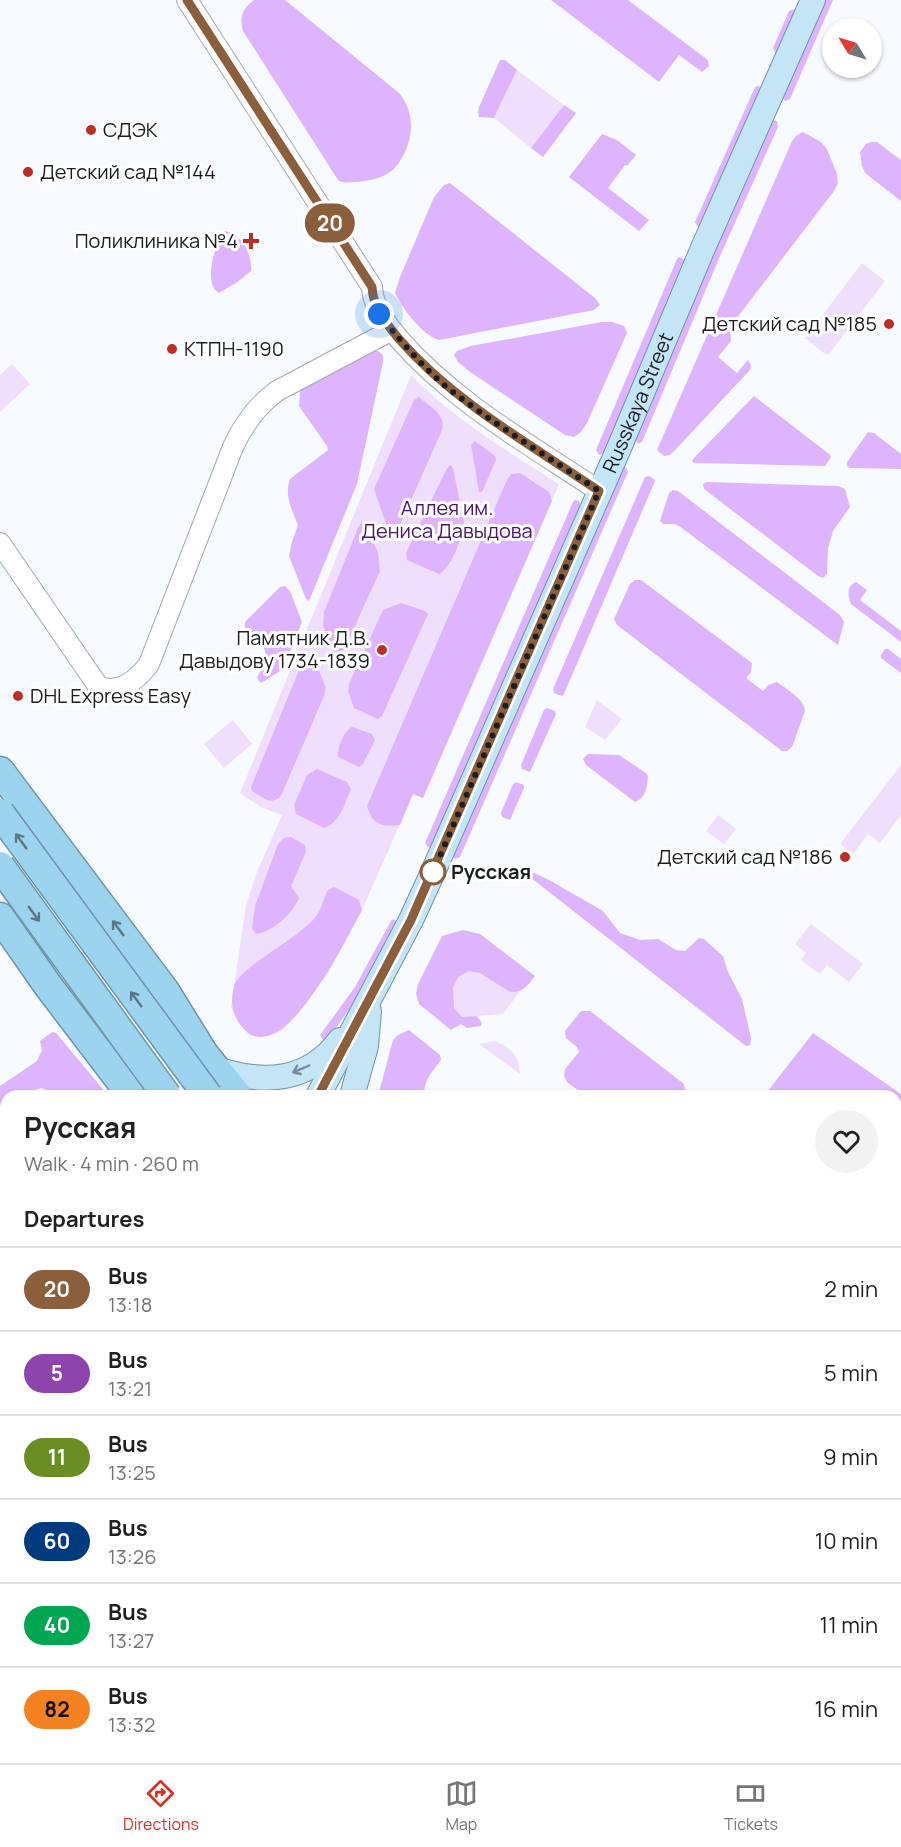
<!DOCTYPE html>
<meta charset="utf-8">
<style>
:root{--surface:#fff;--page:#f2f2f2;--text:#202124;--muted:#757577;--line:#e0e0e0;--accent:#d93025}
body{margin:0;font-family:Manrope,sans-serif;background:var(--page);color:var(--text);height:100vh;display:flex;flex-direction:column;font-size:22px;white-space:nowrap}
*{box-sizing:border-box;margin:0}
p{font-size:20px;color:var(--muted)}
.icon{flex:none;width:33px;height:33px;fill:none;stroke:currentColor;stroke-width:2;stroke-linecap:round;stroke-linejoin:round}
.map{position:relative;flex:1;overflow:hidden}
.details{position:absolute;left:0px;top:1090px;width:902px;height:674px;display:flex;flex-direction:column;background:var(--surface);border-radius:18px 18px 0 0;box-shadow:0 2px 4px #0004}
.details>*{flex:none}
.badge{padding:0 12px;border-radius:20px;font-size:21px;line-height:39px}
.needle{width:39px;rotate:308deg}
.fabs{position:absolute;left:822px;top:18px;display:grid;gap:12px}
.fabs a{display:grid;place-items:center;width:60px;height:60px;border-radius:50%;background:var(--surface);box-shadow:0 2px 4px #0004;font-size:30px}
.you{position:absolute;width:30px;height:30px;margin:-15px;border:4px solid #fff;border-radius:50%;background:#1a73e8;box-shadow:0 0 0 9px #1a73e833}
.map>.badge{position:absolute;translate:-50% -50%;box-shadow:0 0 0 3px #fff}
h2{padding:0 24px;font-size:22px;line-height:54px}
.round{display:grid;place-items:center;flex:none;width:63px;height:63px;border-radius:32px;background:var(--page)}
.headline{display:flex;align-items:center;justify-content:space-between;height:102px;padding:0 24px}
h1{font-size:28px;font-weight:700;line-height:45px}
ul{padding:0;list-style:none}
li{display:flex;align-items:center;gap:18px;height:84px;padding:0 24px;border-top:2px solid var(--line)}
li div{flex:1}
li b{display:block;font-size:22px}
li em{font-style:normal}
li .badge{min-width:66px;font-weight:700;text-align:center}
.dock{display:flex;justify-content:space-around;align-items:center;height:84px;border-top:2px solid var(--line);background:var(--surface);font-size:16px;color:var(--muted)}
.dock a{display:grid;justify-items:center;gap:3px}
.dock .active{color:var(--accent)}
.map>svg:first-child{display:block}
.green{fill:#efdffc}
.forest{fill:#deb4fe}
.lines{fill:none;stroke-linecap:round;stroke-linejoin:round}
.minor-casing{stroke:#a4a9b0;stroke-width:22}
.major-casing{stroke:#6f94a7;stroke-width:26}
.highway-casing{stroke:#6f94a7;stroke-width:31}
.minor{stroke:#fff;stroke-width:20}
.major{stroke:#c4e5f6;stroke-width:24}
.highway{stroke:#9cd4f0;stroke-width:28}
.highway-bridge-casing{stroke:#6f94a7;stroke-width:31;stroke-linecap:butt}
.highway-bridge{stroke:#9cd4f0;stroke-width:28}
.oneway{stroke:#5c7888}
.oneway2{stroke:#788b96}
.line-casing{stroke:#fff;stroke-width:14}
.line{stroke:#8b5e3c;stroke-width:9}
.walk{stroke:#1b1d20;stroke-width:6;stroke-dasharray:0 10.8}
.poi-dot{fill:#bc2e22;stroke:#fff;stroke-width:2}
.stop-dot{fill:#fff;stroke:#8b5e3c;stroke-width:3}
.labels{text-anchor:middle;stroke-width:6;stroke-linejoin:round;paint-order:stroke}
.poi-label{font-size:20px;fill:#1b1d20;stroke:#fff;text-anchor:start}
.street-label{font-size:20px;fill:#1b1d20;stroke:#fff}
.park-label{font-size:20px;fill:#4b1369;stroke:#fff}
.stop-label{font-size:20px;font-weight:bold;fill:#1b1d20;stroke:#fff;text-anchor:start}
</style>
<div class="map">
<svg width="901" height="1763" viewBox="0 0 901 1763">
<rect width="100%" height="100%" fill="#f7faff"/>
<path class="green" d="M 517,70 L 564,105 L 531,148 L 494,118 Z
M 862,263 L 885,281 L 829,354 L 825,354 L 805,338 Z
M 12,364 L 30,384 L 0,412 L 0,375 Z
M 411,375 C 454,419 507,451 559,484 L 423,798 L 413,794 L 362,910 L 329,971 L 295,1017 L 282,1031 L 265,1036 L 257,1037 L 249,1035 L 238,1022 L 231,1007 L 246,905 L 257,872 L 282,815 L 261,807 L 240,793 Z
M 597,700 L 622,719 L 605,740 L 585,727 Z
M 233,720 L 252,744 L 224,768 L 204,744 Z
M 901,765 L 901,815 L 880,843 L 868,834 L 853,854 L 840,844 Z
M 718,815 L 736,829 L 724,844 L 706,831 Z
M 811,924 L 863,964 L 849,982 L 827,965 L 820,974 L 801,960 L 806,953 L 795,944 Z
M 480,937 L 531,976 L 503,1014 L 462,1017 L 435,997 Z
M 494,1041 C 510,1046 520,1056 520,1074 L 479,1044 Z"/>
<path class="forest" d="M 254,0 L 285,0 L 399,93 C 416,113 414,142 398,164 C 389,177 371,181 356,182 C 349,182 344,184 338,180 L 243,31 C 239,17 242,9 254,0 Z
M 551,0 L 628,0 L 708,60 L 709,66 L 702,72 L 679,55 L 659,82 Z
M 824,0 L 833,0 L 790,99 L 785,101 L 782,96 Z
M 794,9 L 797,11 L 779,53 L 776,53 L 773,48 L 789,11 Z
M 500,60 L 505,60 L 517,70 L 494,118 L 479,117 L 478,112 L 479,107 Z
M 758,86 L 763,88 L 701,227 L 698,227 L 695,222 L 755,87 Z
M 564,105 L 576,113 L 543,157 L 531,148 Z
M 773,121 L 777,121 L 778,127 L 720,256 L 642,442 L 638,444 L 635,439 L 712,253 L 771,122 Z
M 803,132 L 821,142 L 827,149 L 837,174 L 838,183 L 834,191 L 730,327 L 731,341 L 718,357 L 737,373 L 748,360 L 751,365 L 750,370 L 677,448 L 670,455 L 664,456 L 657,450 L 792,141 L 797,135 Z
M 602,134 L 617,140 L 636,155 L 627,166 L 625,165 L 608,188 L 649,220 L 639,231 L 569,177 Z
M 871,142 L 877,142 L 901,160 L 901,201 L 865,173 L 862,166 L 860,152 L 866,144 Z
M 450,183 L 595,298 L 600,305 L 594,310 L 439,340 C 422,335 402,308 395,293 L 400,277 L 434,197 L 444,185 Z
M 225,231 C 243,235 252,254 251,271 L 236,283 L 219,293 L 214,289 C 206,273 215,245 225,231 Z
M 679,257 L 684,259 L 684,262 L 604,453 L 599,455 L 596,450 L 677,259 Z
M 602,322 L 612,322 L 624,326 L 627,333 L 587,423 L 581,432 L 574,437 L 565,435 L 470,372 L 458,362 L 454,355 L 457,351 L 471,346 Z
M 374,350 L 380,352 L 383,356 L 383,362 L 357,484 L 309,601 L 306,599 L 289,556 L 292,542 L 298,525 C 292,510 284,496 290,479 L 328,450 L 327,446 L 299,406 L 300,392 L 303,385 Z
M 754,396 L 829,454 L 831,457 L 825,466 L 694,463 L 692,461 L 694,458 Z
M 419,397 C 430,407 446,414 442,430 L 397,532 L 393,536 L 390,535 L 374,489 L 414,400 Z
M 868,432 L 874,433 L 901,454 L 901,469 L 850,468 L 847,466 L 847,462 Z
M 475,441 L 495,456 L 496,460 L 482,492 L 479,492 L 471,445 Z
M 450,465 L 453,468 L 464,522 C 464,534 451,569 439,574 L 407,560 L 406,553 L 446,470 Z
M 623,467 L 626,467 L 628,472 L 460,857 L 455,859 L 452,854 Z
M 520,473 L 549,492 L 552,501 L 423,798 L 413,794 L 400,825 C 382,827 372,825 367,806 L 506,482 L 511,474 Z
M 649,476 L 654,479 L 655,481 L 564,694 L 562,696 L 554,693 L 553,689 L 645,477 Z
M 707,482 L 838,486 L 845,489 L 850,507 L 833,531 L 828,548 L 827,574 L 823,578 L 818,576 L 704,489 L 703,484 Z
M 673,490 L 678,491 L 840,615 L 844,622 L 838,645 L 679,526 L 674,524 L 663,524 L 660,521 L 669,493 Z
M 575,500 L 579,501 L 581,506 L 431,848 L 428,847 L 425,843 L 573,502 Z
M 362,522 L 366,524 L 378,553 L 380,571 L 338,663 L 323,626 L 324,612 L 358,528 Z
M 635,580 L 641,580 L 752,663 L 751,672 L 746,678 L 763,691 L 768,685 L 777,682 C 787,690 804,698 805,711 L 792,747 L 787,751 L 782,751 L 617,625 L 614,619 L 630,584 Z
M 856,582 L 867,590 L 860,600 L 901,631 L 901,642 L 851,604 C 848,596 846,586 856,582 Z
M 285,586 L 290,591 L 302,622 L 285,664 L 280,671 L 261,683 L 257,678 C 259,673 261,669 264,665 C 272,647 254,639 245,628 L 245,622 L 280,587 Z
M 401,603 L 425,611 L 428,614 L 382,716 L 378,719 L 354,708 L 348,691 L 349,684 L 383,610 Z
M 885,649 L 888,649 L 901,659 L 901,673 L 881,658 L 881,655 Z
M 308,653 L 313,656 L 326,688 L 324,696 L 281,796 C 271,806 263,798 252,791 L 251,787 L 304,658 Z
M 547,708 L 555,711 L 556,714 L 530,772 L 522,769 L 521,765 L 544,710 Z
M 352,727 L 372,734 L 375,740 L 363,764 L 359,767 L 338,757 C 337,748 344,731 352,727 Z
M 588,754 L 619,755 L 646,773 L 648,776 C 647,787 646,798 635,802 L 586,765 L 583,759 Z
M 317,769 L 347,782 L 351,789 C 345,803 340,823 324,828 L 296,814 L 294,805 L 307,775 Z
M 516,782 L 524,785 L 524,788 L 510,820 L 502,817 L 501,813 L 513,784 Z
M 291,837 L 305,845 L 306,852 L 291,886 L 299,898 C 293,913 273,932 256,934 L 252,929 L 255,906 L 278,844 L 284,838 Z
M 511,866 L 528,870 L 551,881 L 603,911 L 620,933 L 640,940 L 658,939 L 676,950 L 685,951 L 699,938 L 704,939 L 723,956 L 728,972 L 742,999 L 751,1038 L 750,1045 L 746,1046 L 526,874 L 514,876 L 509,874 L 509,870 Z
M 334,887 L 359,900 L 362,910 C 348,935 283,1073 243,1028 C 232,1015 230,1003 234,986 C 240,966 301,938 317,915 C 322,908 324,897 328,890 Z
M 392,919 L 397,921 L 363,990 L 328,1039 L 323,1040 L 320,1035 L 355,987 Z
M 463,930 L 480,934 L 535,976 C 528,985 523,993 510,992 L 480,973 L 469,971 L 458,977 L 453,988 L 454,1008 L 462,1017 L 477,1016 L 482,1023 L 481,1026 L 467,1028 L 461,1024 L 451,1030 L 419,1004 L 416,994 L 418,984 L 442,936 Z
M 581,1011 L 590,1011 L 684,1084 L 686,1095 L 685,1096 L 586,1096 L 567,1082 L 564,1076 L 565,1069 L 579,1052 L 577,1047 L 566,1038 L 565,1031 Z
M 409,1030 L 440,1055 L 441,1060 C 433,1071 422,1082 425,1096 L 378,1096 L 393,1040 L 398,1035 Z
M 52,1032 L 56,1033 L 107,1094 L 107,1096 L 64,1096 L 41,1088 L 35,1090 L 30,1096 L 6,1096 L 6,1121 L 0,1116 L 0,1086 L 37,1061 L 42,1050 L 40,1041 Z
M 813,1033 L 901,1094 L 901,1113 L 896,1125 L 896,1096 L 764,1096 Z
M 6,1414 L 6,1632 L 0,1622 L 0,1429 Z
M 896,1449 L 901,1453 L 901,1506 L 896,1508 Z
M 896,1658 L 901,1673 L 901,1763 L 850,1763 L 846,1758 L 896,1758 Z"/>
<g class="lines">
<defs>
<path id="minor" d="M 187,0 L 372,287 C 373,308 386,323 399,339 C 455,403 529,444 599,491
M 0,543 L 98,686 C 118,696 138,679 149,664 L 233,447 C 243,425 258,405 277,391 L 392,330
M 0,1714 L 6,1717"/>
<g id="major">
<path d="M 216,1069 C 263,1084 308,1083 340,1040"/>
<path id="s1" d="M 318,1096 L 411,920 L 433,872 L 619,448 L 703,248 L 813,0"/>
<path d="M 352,1096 L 366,1046 L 369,1011"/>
<path d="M 39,1763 L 41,1758"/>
<path d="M 101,1763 L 103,1758"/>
</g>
<path id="highway" d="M 0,771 L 165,991 L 204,1054 L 238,1096
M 0,917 L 49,987 L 132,1096
M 616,1758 L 620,1763
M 645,1758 L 649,1763
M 693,1758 L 696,1763
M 724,1758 L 727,1763"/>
</defs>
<use href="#minor" class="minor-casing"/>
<use href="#major" class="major-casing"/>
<use href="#highway" class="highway-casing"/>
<use href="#minor" class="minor"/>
<use href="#major" class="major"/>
<use href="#highway" class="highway"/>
<defs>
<path id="highway-bridge" d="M 0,813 L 208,1096
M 0,866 L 167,1096"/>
</defs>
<use href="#highway-bridge" class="highway-bridge-casing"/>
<use href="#highway-bridge" class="highway-bridge"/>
</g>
<defs><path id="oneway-shaft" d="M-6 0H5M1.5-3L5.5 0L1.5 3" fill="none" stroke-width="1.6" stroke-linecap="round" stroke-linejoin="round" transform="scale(1.5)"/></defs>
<g class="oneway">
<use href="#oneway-shaft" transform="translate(21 841) rotate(-126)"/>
<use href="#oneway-shaft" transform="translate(34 914) rotate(54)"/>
<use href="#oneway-shaft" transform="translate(118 928) rotate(-127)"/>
<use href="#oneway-shaft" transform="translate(136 999) rotate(-126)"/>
</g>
<use class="oneway2" href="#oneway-shaft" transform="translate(301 1069) rotate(157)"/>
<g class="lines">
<defs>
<path id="line" d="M 187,0 L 372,287 C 373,308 386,323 399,339 C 455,403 530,444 599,491 L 411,920 L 318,1096"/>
</defs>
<use href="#line" class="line-casing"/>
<use href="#line" class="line"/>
<path class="walk" d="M 379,314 C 399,339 420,364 444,385 C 493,424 547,456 599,491 L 433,872"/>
</g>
<g class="poi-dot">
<circle cx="91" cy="130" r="6"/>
<circle cx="28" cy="172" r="6"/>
<path d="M248 232h6v6h6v6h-6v6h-6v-6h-6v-6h6z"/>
<circle cx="889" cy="324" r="6"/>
<circle cx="172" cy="349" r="6"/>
<circle cx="382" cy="650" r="6"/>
<circle cx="18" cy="696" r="6"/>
<circle cx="845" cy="857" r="6"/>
</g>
<circle class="stop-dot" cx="433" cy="872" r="12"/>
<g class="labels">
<g class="poi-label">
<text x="103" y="137">СДЭК</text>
<text x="40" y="179">Детский сад №144</text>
<text x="238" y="248" text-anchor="end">Поликлиника №4</text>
<text x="877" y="331" text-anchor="end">Детский сад №185</text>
<text x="184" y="356">КТПН-1190</text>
<text x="370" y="645" text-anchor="end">Памятник Д.В.<tspan x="370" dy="23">Давыдову 1734-1839</tspan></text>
<text x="30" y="703">DHL Express Easy</text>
<text x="833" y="864" text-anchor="end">Детский сад №186</text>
</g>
<g class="street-label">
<text dy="7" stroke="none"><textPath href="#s1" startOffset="764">Russkaya Street</textPath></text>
</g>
<g class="park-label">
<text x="447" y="515">Аллея им.<tspan x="447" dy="23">Дениса Давыдова</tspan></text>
</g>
<g class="stop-label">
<text x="451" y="879">Русская</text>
</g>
</g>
</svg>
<div class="fabs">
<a><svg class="needle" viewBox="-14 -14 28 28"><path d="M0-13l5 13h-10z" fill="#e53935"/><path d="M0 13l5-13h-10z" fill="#757577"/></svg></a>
</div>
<div class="you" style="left:379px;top:314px"></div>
<b class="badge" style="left:330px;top:223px;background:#8b5e3c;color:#fff">20</b>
<section class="details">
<div class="headline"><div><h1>Русская</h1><p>Walk · 4 min · 260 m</p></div><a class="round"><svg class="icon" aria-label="heart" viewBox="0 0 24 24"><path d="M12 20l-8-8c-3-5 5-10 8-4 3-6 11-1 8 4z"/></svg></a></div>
<h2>Departures</h2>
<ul>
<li><span class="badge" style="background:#8b5e3c;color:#fff">20</span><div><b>Bus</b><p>13:18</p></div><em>2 min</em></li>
<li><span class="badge" style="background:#8e44ad;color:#fff">5</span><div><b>Bus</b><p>13:21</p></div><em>5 min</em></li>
<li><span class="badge" style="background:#6b8e23;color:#fff">11</span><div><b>Bus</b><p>13:25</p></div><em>9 min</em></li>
<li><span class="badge" style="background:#003b80;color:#fff">60</span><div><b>Bus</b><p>13:26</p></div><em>10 min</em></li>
<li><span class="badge" style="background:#00a651;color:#fff">40</span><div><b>Bus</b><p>13:27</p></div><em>11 min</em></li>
<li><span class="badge" style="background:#f58220;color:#111">82</span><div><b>Bus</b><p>13:32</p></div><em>16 min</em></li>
</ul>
</section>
</div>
<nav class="dock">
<a class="active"><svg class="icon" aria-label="directions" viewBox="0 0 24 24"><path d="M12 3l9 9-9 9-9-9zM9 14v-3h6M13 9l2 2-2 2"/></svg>Directions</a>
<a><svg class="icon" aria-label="map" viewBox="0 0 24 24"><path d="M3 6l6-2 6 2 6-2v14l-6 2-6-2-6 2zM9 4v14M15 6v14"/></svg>Map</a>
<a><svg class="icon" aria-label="tickets" viewBox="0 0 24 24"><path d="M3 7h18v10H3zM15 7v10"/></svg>Tickets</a>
</nav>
